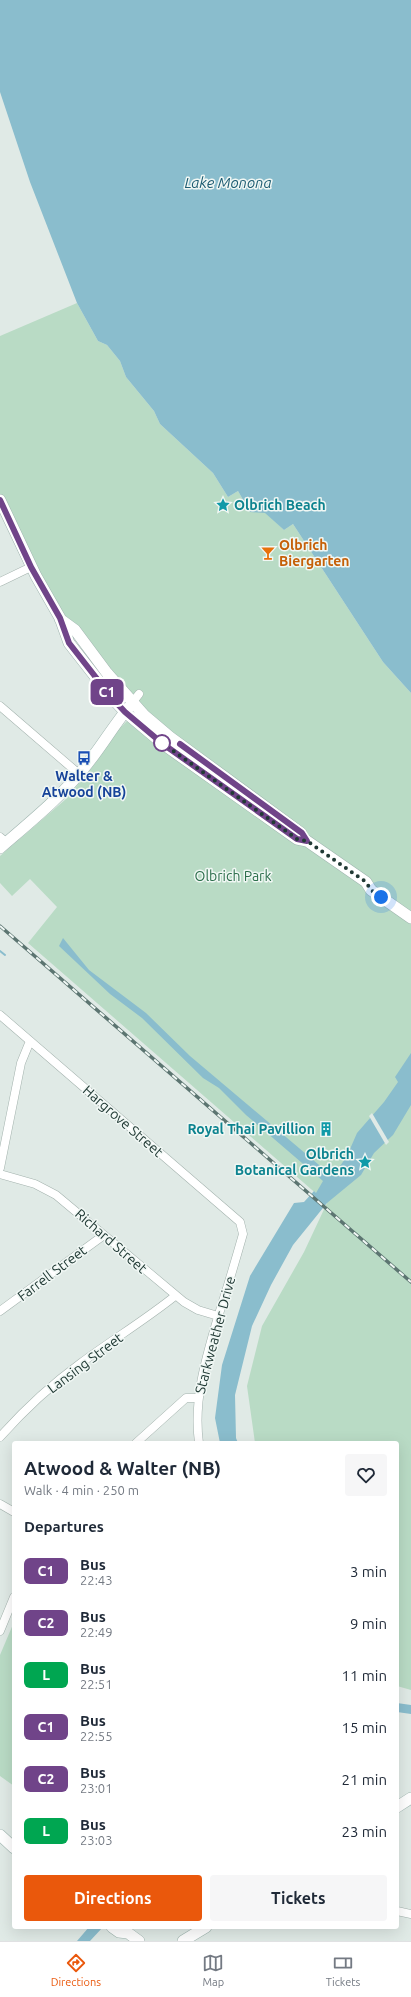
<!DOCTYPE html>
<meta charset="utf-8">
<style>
:root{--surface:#fff;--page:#f6f6f7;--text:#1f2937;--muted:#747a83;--line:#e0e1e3;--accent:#ea580c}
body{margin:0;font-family:Ubuntu,sans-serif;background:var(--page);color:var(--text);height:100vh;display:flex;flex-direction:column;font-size:15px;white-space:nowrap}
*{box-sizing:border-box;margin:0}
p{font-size:13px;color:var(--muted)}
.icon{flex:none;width:22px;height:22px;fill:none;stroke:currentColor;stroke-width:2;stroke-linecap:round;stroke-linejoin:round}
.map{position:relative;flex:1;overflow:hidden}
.panel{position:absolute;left:12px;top:1441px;width:387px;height:488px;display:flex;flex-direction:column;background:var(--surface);border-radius:4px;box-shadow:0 4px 16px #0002}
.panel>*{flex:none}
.badge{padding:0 8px;border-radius:6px;font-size:14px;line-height:26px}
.you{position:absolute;width:20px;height:20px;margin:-10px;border:3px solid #fff;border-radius:50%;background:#1a73e8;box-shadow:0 0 0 6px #1a73e833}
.map>.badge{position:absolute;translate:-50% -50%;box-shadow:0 0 0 2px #fff}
h2{padding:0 12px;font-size:15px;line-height:36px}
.round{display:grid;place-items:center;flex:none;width:42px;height:42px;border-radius:4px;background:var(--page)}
.headline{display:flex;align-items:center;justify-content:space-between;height:68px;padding:0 12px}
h1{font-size:19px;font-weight:700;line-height:30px}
.action{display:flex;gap:8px;margin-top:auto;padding:8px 12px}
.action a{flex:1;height:46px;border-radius:4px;background:var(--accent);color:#fff;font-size:16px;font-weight:700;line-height:46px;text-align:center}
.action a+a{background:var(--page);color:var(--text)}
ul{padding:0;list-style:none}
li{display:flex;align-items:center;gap:12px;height:52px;padding:0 12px}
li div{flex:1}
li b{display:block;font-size:15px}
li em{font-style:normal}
li .badge{min-width:44px;font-weight:700;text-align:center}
.tabs{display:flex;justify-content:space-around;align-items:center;height:56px;border-top:1px solid var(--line);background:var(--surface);font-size:11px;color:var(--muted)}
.tabs a{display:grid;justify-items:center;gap:2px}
.tabs .active{color:var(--accent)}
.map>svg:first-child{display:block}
.green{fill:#b9dbc5}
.water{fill:#8abdcd}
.pier{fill:#e0eae6}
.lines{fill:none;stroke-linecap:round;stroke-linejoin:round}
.stream{stroke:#8abdcd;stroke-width:2}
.street-casing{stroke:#a3b2ad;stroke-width:9}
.secondary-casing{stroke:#9fb5af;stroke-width:12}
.street{stroke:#fff;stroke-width:8}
.secondary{stroke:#fff;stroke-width:11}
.rail-casing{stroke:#5c7571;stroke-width:3.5}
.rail{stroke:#f0f7f4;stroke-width:2;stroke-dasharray:6;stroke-linecap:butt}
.line-casing{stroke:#fff;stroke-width:9}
.line{stroke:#704489;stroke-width:6}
.walk{stroke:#213a35;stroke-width:4;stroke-dasharray:0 7.2}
.stop-dot{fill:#fff;stroke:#704489;stroke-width:2}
.labels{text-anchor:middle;stroke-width:3;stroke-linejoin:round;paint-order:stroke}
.culture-label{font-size:14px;font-weight:bold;fill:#0d838f;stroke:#f0f7f4;text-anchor:end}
.food-label{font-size:14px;font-weight:bold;fill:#c56008;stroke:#f0f7f4;text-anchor:start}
.transit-label{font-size:14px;font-weight:bold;fill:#164399;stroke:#f0f7f4}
.park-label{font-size:14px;fill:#2d6f4c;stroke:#f0f7f4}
.street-label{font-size:14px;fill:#213a35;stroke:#f0f7f4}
.water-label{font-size:15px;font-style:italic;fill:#1e5d73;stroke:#f0f7f4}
</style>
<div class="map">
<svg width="411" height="1941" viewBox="0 0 411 1941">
<rect width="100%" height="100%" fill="#e0eae6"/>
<path class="green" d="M 77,303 L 98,341 L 107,345 L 120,361 L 126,377 L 154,411 L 160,424 L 213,473 L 228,497 L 238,491 L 250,512 L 265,512 L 284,530 L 293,524 L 383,662 L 411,693 L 411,1690 L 397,1686 L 397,1443 L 255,1443 L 247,1386 L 262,1326 L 304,1252 L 327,1203 L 28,943 L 57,907 L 30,879 L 12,896 L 0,883 L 0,856 L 66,799 L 94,765 L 117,731 L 141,707 L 60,618 L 0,500 L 0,336 Z
M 14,1622 L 14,1786 L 0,1776 L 0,1655 Z"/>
<path class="water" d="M 0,0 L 411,0 L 411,693 L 383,662 L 293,524 L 284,530 L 265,513 L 250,512 L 238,491 L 228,497 L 213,473 L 160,424 L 154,411 L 126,377 L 120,361 L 107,345 L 98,341 L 77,303 L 30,182 L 0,92 Z
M 63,938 L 89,970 L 146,1013 L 190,1056 L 325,1170 L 331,1173 L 338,1169 L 347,1156 L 357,1133 L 384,1102 L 398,1082 L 395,1077 L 411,1053 L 411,1105 L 393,1135 L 374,1153 L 361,1175 L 327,1203 L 293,1245 L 271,1285 L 252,1326 L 235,1395 L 236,1438 L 238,1443 L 220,1443 L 215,1418 L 222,1365 L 250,1276 L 294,1203 L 304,1202 L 314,1191 L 316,1193 L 323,1181 L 246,1115 L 219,1088 L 203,1078 L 142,1018 L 110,994 L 59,946 Z
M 397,1703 L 411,1705 L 411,1714 L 397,1712 Z
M 89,1927 L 103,1927 L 90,1941 L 77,1941 Z"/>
<path class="pier" d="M 372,1113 L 389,1142 L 386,1145 L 369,1116 Z"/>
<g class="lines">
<path class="stream" d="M 0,951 L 5,955"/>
<defs>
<path id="street" d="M 0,582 L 31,567
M 132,703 L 139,694
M 0,706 L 79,774
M 0,837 L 6,842
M 0,1015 L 240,1222 L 243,1234 C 235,1262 227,1289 218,1317 C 206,1358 193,1400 199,1443
M 0,1168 L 21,1063 L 30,1041
M 0,1174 L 35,1184 L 56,1195 L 184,1302 L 198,1310 L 218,1316
M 0,1311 L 104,1235
M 0,1437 C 24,1410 51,1385 81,1363 C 112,1340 145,1320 175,1296
M 136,1443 L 186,1398 L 198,1398
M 0,1504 L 14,1512
M 0,1631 L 14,1597
M 397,1911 L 411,1914"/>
<path id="secondary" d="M 0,500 L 36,576 L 60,618 L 69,643 L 112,698 L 125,712 L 163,744 L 297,839 L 307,841 L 366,882 L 371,890 L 411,918
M 60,619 L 75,630 L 107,673 L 144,715 L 170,737 L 301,833
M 0,848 C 30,822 59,799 84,768 C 100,749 113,726 129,707
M 397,1807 L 411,1798
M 0,1835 L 14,1848
M 112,1927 L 119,1932 L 128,1933 L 139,1941
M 183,1941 L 206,1927"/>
</defs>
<use href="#street" class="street-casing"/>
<use href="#secondary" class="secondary-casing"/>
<use href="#street" class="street"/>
<use href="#secondary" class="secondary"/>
<defs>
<path id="rail" d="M 0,926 L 411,1282"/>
</defs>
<use href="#rail" class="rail-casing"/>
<use href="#rail" class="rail"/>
</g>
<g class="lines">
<defs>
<path id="line" d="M 0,500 L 31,567 L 60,618 L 69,643 L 112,698 L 125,712 L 163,744 L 297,839 L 307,841 L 302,833 L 180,744"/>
</defs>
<use href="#line" class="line-casing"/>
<use href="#line" class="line"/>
<path class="walk" d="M 162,743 L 297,839 L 307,841 L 366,882 L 371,890 L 381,897"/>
</g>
<defs>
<symbol id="sight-bare" viewBox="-9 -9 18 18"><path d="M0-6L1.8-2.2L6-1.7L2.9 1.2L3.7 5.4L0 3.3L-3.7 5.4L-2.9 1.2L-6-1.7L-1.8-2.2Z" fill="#0f9aa8" stroke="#f0f7f4" stroke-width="2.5" paint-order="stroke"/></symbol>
<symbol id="bar-bare" viewBox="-9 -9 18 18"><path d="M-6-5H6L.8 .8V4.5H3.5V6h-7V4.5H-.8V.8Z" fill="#e8710a" stroke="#f0f7f4" stroke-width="2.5" paint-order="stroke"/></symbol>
<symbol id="bus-bare" viewBox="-9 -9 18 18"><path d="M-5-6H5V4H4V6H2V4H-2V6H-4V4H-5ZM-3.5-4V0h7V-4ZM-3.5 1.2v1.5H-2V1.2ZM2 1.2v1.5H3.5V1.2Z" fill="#1a4fb4" stroke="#f0f7f4" stroke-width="2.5" paint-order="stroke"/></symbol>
<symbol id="building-bare" viewBox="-9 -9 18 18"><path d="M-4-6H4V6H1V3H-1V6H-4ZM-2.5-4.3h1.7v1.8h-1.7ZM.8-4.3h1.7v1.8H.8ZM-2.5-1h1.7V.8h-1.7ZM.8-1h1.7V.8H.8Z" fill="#0f9aa8" stroke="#f0f7f4" stroke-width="2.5" paint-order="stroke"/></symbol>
</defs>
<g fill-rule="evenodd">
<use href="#sight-bare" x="213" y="495" width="20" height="20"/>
<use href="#bar-bare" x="258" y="543" width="20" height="20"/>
<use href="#bus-bare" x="74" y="748" width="20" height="20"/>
<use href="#building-bare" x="316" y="1119" width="20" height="20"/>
<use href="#sight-bare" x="355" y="1152" width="20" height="20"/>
</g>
<circle class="stop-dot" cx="162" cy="743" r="8"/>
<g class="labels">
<g class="culture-label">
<text x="234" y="510" text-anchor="start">Olbrich Beach</text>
<text x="315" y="1134">Royal Thai Pavillion</text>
<text x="354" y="1159">Olbrich<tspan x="354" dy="16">Botanical Gardens</tspan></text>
</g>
<g class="food-label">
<text x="279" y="550">Olbrich<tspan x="279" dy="16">Biergarten</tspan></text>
</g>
<g class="transit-label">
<text x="84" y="781">Walter &amp;<tspan x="84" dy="16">Atwood (NB)</tspan></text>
</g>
<g class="park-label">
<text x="233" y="881">Olbrich Park</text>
</g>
<g class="street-label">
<text transform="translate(123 1121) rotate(41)" y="5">Hargrove Street</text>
<text transform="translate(111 1241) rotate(41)" y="5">Richard Street</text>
<text transform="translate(52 1273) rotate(-37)" y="5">Farrell Street</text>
<text transform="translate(215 1335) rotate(-75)" y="5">Starkweather Drive</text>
<text transform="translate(85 1363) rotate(-37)" y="5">Lansing Street</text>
</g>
<g class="water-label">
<text x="228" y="188">Lake Monona</text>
</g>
</g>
</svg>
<div class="you" style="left:381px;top:897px"></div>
<b class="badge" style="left:107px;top:692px;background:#704489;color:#fff">C1</b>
<section class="panel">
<div class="headline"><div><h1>Atwood &amp; Walter (NB)</h1><p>Walk · 4 min · 250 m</p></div><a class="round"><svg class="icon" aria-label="heart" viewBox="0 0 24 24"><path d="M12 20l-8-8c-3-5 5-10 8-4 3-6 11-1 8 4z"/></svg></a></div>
<h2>Departures</h2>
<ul>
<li><span class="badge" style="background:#704489;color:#fff">C1</span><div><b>Bus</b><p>22:43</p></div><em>3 min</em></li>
<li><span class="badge" style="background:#704489;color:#fff">C2</span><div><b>Bus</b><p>22:49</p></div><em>9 min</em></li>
<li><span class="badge" style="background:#00a651;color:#fff">L</span><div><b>Bus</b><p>22:51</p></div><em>11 min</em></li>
<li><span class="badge" style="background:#704489;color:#fff">C1</span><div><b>Bus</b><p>22:55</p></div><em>15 min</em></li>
<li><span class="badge" style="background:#704489;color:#fff">C2</span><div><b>Bus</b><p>23:01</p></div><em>21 min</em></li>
<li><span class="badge" style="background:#00a651;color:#fff">L</span><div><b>Bus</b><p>23:03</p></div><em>23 min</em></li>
</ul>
<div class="action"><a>Directions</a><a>Tickets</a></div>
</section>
</div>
<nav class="tabs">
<a class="active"><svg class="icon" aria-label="directions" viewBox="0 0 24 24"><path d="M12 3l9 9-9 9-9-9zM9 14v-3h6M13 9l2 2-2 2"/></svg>Directions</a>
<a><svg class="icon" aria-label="map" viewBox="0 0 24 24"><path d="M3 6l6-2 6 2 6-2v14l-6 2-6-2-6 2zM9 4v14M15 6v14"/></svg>Map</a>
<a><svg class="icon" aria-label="tickets" viewBox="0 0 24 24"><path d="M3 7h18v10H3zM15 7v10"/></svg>Tickets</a>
</nav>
